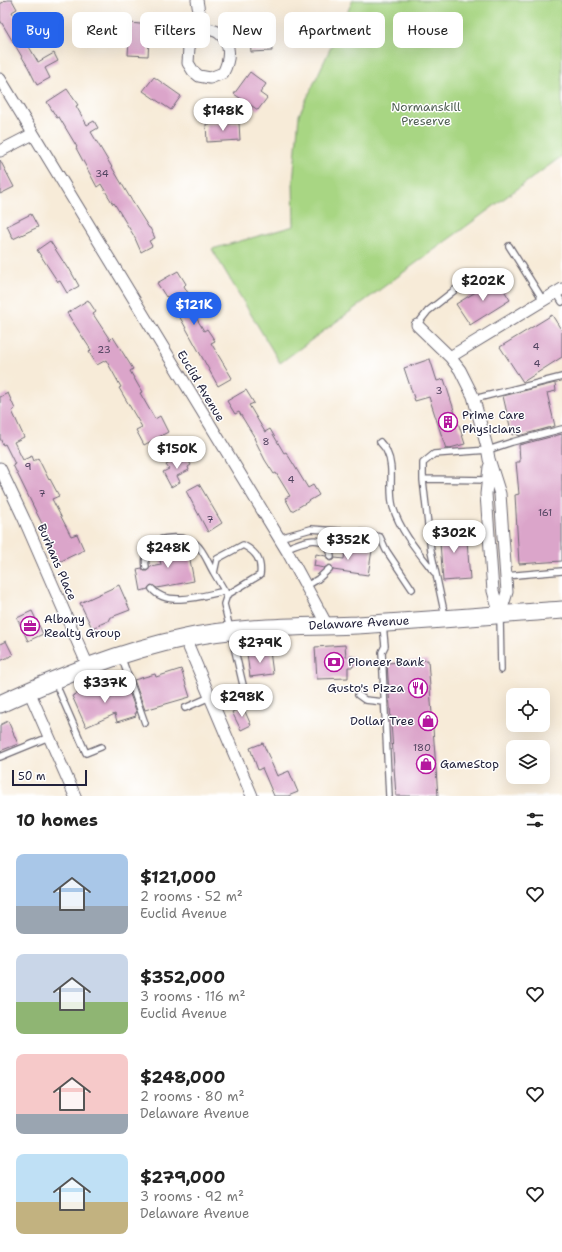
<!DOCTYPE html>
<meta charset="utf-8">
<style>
body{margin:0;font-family:"Shantell Sans",sans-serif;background:#f6f6f6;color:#222;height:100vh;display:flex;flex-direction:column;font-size:15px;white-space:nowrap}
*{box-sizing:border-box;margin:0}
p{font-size:13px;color:#767676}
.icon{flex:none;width:22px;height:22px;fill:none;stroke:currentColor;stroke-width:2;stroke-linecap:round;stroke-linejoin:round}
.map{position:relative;height:796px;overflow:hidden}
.side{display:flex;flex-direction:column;background:#fff;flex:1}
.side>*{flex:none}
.top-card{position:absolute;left:12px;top:12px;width:538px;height:36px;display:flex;gap:8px}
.fabs{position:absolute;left:506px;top:688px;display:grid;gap:8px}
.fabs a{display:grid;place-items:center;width:44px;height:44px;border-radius:8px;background:#fff;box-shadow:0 4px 16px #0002;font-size:20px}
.scale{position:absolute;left:12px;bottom:10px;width:75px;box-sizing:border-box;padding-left:4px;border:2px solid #22223b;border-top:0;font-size:11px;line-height:14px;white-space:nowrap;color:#22223b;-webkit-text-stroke:3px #fff;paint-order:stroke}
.price{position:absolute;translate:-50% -34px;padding:0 9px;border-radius:14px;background:#fff;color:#222;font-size:13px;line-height:26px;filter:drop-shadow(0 1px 2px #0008)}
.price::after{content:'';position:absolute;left:50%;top:24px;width:12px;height:9px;margin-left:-6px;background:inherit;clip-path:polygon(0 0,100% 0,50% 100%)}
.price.current{background:#2563eb;color:#fff}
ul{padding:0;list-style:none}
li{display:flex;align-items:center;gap:12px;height:100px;padding:0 16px}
li span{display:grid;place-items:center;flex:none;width:112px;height:80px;border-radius:8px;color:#555}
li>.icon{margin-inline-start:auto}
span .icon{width:48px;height:48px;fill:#fffc;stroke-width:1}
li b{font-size:17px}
h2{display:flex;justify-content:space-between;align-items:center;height:48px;padding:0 16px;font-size:17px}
.pill{padding:0 14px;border-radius:8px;background:#fff;box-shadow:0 4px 16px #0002;font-size:14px;line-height:36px}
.pill.current{background:#2563eb;color:#fff}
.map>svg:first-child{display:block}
.green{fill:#a8d683;stroke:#657c5f}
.building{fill:#dba5ca}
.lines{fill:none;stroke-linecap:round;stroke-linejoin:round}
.service-casing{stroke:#6d6872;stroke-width:8}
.minor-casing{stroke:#6d6872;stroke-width:13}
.primary-casing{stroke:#6d6872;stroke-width:19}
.service{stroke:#fff;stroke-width:5.5}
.minor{stroke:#fff;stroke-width:11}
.primary{stroke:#fff;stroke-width:17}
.labels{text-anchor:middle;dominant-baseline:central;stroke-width:3;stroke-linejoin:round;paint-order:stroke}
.number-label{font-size:10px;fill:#50435f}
.park-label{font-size:12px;fill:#516154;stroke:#fff}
.street-label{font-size:12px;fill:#22223b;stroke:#fff}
.poi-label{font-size:12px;fill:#22223b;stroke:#fff;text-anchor:start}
</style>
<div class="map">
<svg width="562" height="796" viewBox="0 0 562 796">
<rect width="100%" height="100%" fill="#fff"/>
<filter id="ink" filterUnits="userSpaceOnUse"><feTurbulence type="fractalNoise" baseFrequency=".025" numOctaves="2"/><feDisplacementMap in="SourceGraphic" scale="8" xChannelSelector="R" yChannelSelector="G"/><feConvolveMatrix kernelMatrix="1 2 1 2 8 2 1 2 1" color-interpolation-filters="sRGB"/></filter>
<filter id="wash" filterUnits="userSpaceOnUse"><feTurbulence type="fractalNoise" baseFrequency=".012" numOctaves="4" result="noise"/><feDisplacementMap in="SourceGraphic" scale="16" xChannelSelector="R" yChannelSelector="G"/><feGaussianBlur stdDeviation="0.9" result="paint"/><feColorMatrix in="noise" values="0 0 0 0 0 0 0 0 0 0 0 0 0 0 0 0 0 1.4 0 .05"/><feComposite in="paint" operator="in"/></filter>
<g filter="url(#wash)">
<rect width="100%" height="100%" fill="#f7ebd8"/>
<path class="green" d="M353,0H562V156L280,363L212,249L294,226L293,182L299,115Z"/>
<g id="blocks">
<path class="building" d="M7,0H12L17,9L12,12L17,21L15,23L38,62L54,53L58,61L45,68L50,78L37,85L28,67L0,20V4Z
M270,22L272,51L251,52L249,24Z
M130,23L150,25L148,56L128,55Z
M250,72L266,84L260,93L267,98L258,110L234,94Z
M154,77L181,96L171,110L143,91Z
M67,89L78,105L76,106L87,125L94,121L98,128L91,132L135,206L149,228H150L155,238L149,241L152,246L141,252L134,236L114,203L113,204L101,184L97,187L76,148L77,147L59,117L57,118L47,102Z
M239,123L240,140L207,142L206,124Z
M0,160L14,187L0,194Z
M31,214L38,227L13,239L7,226Z
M50,241L68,269L69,268L79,286L67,293L60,281L58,282L37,250Z
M178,271L186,284L184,286L195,305L190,307L204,331L207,329L215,341L211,343L232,378L218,386L182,321L167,296L166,297L157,283Z
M497,279L510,300L470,325L456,304Z
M88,300L96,312L93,314L110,340L113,337L133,369L130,371L142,392L140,393L155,419L160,416L168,432L144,445L136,430L142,427L119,388L121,387L106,360L97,365L89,352L91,350L67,313Z
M552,315L562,331V357L523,382L500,347Z
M430,359L437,381L444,379L465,444L446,449L429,397L415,401L404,368Z
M555,383L556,391L547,393L555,426L518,436V433L512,435L503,396Z
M246,390L254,403L249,405L265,432L270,429L284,453L286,452L308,488L313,485L319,495L292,511L285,498L290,496L276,473L274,474L265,460L254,438H255L239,412L235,414L227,401Z
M8,393L15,409L12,411L24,437L14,442L23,460L32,456L34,461L38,458L49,480L50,479L59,496L52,499L71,536L77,534L84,550L57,563L49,546L52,544L13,465L15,464L5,444L3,445L0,438V397Z
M562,434V561L519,564L515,495L519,494L516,462H520L519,445Z
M185,454L191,465L188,467L189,470L177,476L180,482L171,487L163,472L169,469L166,465Z
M199,484L222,523L208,532L186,491Z
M466,528L470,579L443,581L439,530Z
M187,544L194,581L157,588L151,585L149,587L148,589L141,591L137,569L142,568L144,571H147L150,567L161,565L158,549Z
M346,546L372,550L368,575L333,570L332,566L330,565L324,568L314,566L316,554L326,556L328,560L330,561L334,560L335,558L344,559Z
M119,585L130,610L109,618L110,620L92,628L80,603Z
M32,611L43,634L28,641L17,618Z
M6,641L13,655L0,661V644Z
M345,645L346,657L353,656V667H348V678L317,679L315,647Z
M270,651L273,674L250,677L247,654Z
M428,660L438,796H396L387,663Z
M181,669L190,697L145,710L134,680L155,674L156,677Z
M125,681L137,713H135L136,716L117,722L115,714L86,727L72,696L95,686L96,690Z
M243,707L251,725L241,730L232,712Z
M8,721L18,744L0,751V725Z
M263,743L277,776L289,771L298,792L288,796H274L262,768L258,770L250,748Z"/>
</g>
</g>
<g filter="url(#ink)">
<use href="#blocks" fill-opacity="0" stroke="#6d6872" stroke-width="1"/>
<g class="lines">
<defs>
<path id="service" d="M509,246L543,300
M556,292L562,302
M417,325L428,311L470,278
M474,399L562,377
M380,442C382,445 386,448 387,452C395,468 388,489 393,507C400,531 419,553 434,572
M423,479L488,480
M279,538L311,529L366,533L380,537L386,550L412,589
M285,549C300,542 329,530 331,557
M146,567C145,561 145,556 148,549C155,535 185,535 196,544C203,549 209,565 214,573
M505,576L562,571
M305,587L318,579L329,569
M152,589C167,608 205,595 225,591
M227,595L260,575C262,560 256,552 243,545L217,559L214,573L227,595L224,604L243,685
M445,616L431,551L423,480V463L434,454L488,450L512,442L562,429
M500,617L501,670
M383,625L385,646L382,652L389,796
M121,656L145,723
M55,682L86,753L101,747
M358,695L365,700L384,702
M185,708L210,697
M0,757L49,737"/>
<path id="minor" d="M197,0L200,18L204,28
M204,28C208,29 215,30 219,33C232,43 230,60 223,73L210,78L199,76L193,71L188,63L189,47L194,38Z
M0,79L287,551L327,625
M0,151L33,134
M417,325L450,357L460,370L473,396L487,447L489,459L500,494L507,592L500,615
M450,357L562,289
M489,467L486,494L493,591L500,615
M0,468L24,519L88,666
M185,638L252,796
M29,691L75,796"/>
<path id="primary" d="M0,704C59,677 121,651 185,638C241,626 300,627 357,625C425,621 494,615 562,610"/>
</defs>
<use href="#service" class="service-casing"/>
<use href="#minor" class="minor-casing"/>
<use href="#primary" class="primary-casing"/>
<use href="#service" class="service"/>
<use href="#minor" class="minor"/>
<use href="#primary" class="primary"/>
</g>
</g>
<defs>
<symbol id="building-ring" viewBox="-11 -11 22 22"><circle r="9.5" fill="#fff" stroke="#b5179e" stroke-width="1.5"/><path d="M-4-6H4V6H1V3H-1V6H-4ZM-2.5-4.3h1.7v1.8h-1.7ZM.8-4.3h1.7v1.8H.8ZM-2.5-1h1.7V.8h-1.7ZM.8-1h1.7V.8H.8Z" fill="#b5179e"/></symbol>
<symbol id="office-ring" viewBox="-11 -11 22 22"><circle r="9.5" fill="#fff" stroke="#b5179e" stroke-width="1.5"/><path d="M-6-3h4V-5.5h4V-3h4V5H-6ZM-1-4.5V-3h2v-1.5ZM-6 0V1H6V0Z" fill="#b5179e"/></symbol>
<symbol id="bank-ring" viewBox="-11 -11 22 22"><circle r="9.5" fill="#fff" stroke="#b5179e" stroke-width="1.5"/><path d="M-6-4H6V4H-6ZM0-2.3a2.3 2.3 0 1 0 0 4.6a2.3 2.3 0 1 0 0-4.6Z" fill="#b5179e"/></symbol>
<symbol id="restaurant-ring" viewBox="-11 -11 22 22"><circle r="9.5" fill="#fff" stroke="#b5179e" stroke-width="1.5"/><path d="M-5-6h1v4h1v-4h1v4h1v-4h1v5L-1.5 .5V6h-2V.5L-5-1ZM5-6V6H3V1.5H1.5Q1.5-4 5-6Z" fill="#b5179e"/></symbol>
<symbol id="shop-ring" viewBox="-11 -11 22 22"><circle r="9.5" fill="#fff" stroke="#b5179e" stroke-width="1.5"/><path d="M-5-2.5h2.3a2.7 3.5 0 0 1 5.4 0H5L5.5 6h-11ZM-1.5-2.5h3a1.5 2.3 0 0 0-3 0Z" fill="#b5179e"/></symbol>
</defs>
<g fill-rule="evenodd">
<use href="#building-ring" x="437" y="411" width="22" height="22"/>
<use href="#office-ring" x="19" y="615" width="22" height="22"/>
<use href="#bank-ring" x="323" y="651" width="22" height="22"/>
<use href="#restaurant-ring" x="407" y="677" width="22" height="22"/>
<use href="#shop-ring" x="417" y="710" width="22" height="22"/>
<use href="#shop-ring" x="415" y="753" width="22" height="22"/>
</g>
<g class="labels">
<g class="number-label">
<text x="102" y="173">34</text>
<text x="536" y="346">4</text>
<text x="104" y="349">23</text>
<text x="537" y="363">4</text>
<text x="439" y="390">3</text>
<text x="266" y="441">8</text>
<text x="28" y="466">9</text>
<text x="291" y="479">4</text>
<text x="42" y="493">7</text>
<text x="545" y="512">161</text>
<text x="210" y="519">7</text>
<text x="422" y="747">180</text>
</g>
<g class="park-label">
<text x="426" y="107">Normanskill<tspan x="426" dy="14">Preserve</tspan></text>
</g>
<g class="street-label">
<text transform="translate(201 386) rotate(59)">Euclid Avenue</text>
<text transform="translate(57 562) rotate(67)">Burhans Place</text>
<text transform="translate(359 623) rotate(-3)">Delaware Avenue</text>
</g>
<g class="poi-label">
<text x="462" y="415">Prime Care<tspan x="462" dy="14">Physicians</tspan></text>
<text x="44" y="619">Albany<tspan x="44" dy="14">Realty Group</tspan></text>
<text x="348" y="662">Pioneer Bank</text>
<text x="404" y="688" text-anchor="end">Gusto's Pizza</text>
<text x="414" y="721" text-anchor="end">Dollar Tree</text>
<text x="440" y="764">GameStop</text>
</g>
</g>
</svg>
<div class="fabs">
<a><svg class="icon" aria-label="locate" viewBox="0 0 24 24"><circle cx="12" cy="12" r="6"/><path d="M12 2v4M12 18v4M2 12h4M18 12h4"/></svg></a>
<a><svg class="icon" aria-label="layers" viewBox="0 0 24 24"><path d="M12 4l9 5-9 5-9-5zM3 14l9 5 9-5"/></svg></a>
</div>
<div class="scale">50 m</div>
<b class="price" style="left:223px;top:132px">$148K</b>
<b class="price" style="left:483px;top:302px">$202K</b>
<b class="price current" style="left:194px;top:326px">$121K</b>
<b class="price" style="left:177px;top:470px">$150K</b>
<b class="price" style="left:454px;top:554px">$302K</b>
<b class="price" style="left:348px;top:561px">$352K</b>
<b class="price" style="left:168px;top:569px">$248K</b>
<b class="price" style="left:260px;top:664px">$279K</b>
<b class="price" style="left:105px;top:704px">$337K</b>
<b class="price" style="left:242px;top:718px">$298K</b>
<div class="top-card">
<a class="pill current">Buy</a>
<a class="pill">Rent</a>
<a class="pill">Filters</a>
<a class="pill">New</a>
<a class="pill">Apartment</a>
<a class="pill">House</a>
</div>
</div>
<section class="side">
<h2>10 homes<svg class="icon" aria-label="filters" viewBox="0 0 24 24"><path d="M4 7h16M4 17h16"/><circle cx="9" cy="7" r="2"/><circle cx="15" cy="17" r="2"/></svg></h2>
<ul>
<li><span style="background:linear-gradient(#a9c7e8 65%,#9aa5b1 0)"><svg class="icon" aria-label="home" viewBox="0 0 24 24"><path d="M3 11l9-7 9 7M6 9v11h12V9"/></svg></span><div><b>$121,000</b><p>2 rooms · 52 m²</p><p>Euclid Avenue</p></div><svg class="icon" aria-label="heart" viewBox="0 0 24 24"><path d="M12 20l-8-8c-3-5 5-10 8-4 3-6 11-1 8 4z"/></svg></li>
<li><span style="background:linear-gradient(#c9d6e8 60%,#8fb573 0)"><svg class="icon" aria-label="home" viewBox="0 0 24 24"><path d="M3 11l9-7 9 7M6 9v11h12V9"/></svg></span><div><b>$352,000</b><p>3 rooms · 116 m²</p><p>Euclid Avenue</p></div><svg class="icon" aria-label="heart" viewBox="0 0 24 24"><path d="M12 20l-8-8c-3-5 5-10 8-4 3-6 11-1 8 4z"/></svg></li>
<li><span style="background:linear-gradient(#f6c9c9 75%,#9aa5b1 0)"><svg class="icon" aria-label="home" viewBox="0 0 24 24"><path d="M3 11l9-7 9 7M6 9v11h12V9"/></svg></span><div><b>$248,000</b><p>2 rooms · 80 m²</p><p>Delaware Avenue</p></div><svg class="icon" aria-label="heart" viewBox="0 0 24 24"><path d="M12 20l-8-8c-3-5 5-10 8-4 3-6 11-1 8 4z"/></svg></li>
<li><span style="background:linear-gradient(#bfe0f5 60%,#c2b280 0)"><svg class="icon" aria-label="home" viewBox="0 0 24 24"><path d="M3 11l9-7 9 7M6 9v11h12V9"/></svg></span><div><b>$279,000</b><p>3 rooms · 92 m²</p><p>Delaware Avenue</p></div><svg class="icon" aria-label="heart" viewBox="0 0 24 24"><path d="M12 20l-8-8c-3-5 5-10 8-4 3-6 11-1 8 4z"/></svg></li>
</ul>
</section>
